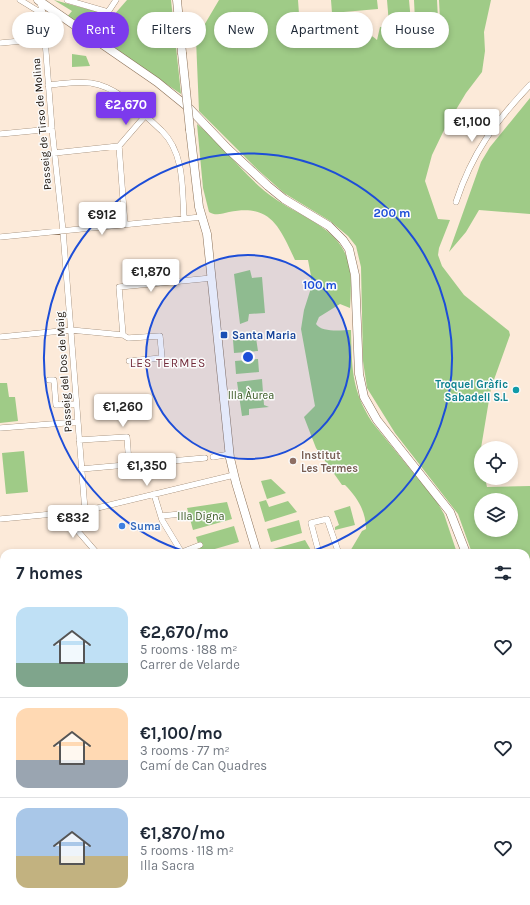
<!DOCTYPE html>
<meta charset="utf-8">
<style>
body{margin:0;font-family:Karla,sans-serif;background:#f2f2f3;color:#1f2937;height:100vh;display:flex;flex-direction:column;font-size:15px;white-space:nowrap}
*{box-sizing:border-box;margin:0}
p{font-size:13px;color:#747a83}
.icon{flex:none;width:22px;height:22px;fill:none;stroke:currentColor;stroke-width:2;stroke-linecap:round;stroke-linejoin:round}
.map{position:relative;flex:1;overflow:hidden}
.panel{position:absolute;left:0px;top:549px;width:530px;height:356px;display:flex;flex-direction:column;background:#fff;border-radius:12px 12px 0 0;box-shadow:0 2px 6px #0003}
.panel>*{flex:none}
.guide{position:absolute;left:12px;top:12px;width:506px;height:36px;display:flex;gap:8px}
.fabs{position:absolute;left:474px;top:441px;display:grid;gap:8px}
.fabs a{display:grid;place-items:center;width:44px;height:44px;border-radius:50%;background:#fff;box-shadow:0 2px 6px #0003;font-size:20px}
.price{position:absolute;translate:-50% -34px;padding:0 9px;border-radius:4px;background:#fff;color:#222;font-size:13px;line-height:26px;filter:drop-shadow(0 1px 2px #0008)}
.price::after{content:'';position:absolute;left:50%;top:24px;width:12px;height:9px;margin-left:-6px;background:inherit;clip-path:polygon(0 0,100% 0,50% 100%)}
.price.selected{background:#7c3aed;color:#fff}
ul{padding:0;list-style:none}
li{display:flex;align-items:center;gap:12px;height:100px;padding:0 16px}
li+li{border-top:1px solid #e0e1e3}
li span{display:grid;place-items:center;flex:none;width:112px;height:80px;border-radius:12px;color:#555}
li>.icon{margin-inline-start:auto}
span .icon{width:48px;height:48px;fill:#fffc;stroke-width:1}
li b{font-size:17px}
h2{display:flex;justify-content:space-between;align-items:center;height:48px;padding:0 16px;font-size:17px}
.pill{padding:0 14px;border-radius:18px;background:#fff;box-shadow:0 2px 6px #0003;font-size:14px;line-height:36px}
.pill.selected{background:#7c3aed;color:#fff}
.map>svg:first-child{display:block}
.green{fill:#9fcb87;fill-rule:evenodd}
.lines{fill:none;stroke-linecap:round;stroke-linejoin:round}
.street-casing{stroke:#8a7057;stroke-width:6}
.secondary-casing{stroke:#8a7057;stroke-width:9}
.street{stroke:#fff;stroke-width:5.5}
.secondary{stroke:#fff;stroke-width:8}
.secondary-bridge-casing{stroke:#8a7057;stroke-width:9;stroke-linecap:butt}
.secondary-bridge{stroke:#fff;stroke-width:8}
.ring{fill:none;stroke:#1d4ed8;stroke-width:2}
.transit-dot{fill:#1a4fb4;stroke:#fbfbfb;stroke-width:1.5}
.culture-dot{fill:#0f9aa8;stroke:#fbfbfb;stroke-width:1.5}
.education-dot{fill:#8d6e63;stroke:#fbfbfb;stroke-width:1.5}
.shop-dot{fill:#3f7fe0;stroke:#fbfbfb;stroke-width:1.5}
.labels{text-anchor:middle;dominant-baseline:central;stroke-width:3;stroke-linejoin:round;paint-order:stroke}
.street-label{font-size:11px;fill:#150c04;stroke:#fbfbfb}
.transit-label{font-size:11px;font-weight:bold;fill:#164399;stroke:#fbfbfb;text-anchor:start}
.culture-label{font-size:11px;font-weight:bold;fill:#0d838f;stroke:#fbfbfb;text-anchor:end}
.park-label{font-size:11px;fill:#35561e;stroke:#fbfbfb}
.education-label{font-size:11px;font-weight:bold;fill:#785e54;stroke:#fbfbfb;text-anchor:start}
.shop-label{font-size:11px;font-weight:bold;fill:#366cbe;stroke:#fbfbfb;text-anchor:start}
.neighbourhood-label{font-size:12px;letter-spacing:1px;fill:#702938;stroke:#fbfbfb}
.centre{fill:#1d4ed8;stroke:#fbfbfb;stroke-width:2}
.ring-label{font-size:12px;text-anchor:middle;font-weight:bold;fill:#1d4ed8;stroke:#fbfbfb;stroke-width:3;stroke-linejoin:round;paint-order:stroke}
</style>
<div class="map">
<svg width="530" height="905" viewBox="0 0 530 905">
<rect width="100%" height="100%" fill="#fcead9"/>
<path class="green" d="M54,0L113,16L127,0H171L181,94L67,17L72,11Z
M219,0H298L299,14C313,22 328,27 344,32C355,34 369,31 377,40L380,27L440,20L439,0H491L484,32L485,51L482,72L466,93L445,128L432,155L425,181L438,219L450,220L439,248L438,255L442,266L464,295L509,331L510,335L491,388L481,448V478H485L487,487L530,486V576L526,580V553H472L458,514L395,433L367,388L363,361L361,267L356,246L348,236L330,221L284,193L258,170L199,111L196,39ZM481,500H511V530H481Z
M331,0H377L378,9L332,13Z
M387,0H409L411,22L389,24Z
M414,0H437L438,19L415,21Z
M72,54L86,56L90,66L72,67Z
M530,98V214L479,210L466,232L449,252L481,162L490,147Z
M197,124C225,146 245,178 274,198C296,214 332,226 344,251C353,269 351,289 350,308L340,304L319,317L316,324C322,333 342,330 351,330C352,367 351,389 372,422L437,502L444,514L457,553H349L362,531L366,529C366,511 357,497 345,485H342L316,448L304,417L315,406L301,329L304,310L311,288V276L308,260H295C280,228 271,203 229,212C222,214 215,216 209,212L203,188Z
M250,270L252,278L262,277L265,313L249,314L248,321L240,324L234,274Z
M256,338L258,351L234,353L233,340Z
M258,359L259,372L236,374L235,361Z
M262,379L264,405L269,407L249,409V415L242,416L237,382Z
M0,383H7L9,397H15L18,421L0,423Z
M24,451L28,492L6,494L2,453Z
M271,479L286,493L267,499L261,481Z
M266,500L269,507L288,501L297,512L265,522L259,502Z
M227,502L232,519L193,530L187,508Z
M350,506L355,525L335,530V527L339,525L334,511Z
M299,520L302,533L271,542L267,529Z
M234,526L239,542L201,553L196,537Z
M305,540L312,552L275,553L273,549Z
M526,635L530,638V692L526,696Z
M526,784L530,786V905H510L508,901H526Z
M15,901H104L107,905H16Z"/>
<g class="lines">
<defs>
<path id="street" d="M20,0L43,14
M67,0L108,12L116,0
M40,2L43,14L52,129L63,231L85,511
M0,43L44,39
M48,85C62,84 77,81 91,83C119,87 142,113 162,131C185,154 182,189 184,219
M0,134L52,129
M119,146L125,225
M54,153L119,146L145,116
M456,202C472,153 495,122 530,85
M0,237L202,217
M123,335L119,287L212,278
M0,337L71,330L123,335L128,338L160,336L162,358L129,361
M49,380H54L56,405L76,404
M0,428L77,422
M79,440L127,437L129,464
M213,457L230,454
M81,469L205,458
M154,494L162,520L182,553
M63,514L97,553
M161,516L181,514
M0,519L85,511L234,475
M182,552L200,545
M319,553L311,523L327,519L338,551
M0,568L4,614
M526,587L530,582
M0,699H4
M0,819H4
M0,883L4,893
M7,901L9,905
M114,901L116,905
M208,901L209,905
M284,901L285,905
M138,905L147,901"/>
<path id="secondary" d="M38,0L157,82L189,108L228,149L268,186L284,199L329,226L343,240L349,249L355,275L359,374L364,397L377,420L450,512L466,553
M177,0L182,53
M190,130L199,207L207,234L230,458L236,483L257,553
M526,628L530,631
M366,901L367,905"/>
</defs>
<use href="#street" class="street-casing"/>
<use href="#secondary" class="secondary-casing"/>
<use href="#street" class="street"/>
<use href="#secondary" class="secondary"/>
<defs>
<path id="secondary-bridge" d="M182,53L190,130"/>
</defs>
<use href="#secondary-bridge" class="secondary-bridge-casing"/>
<use href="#secondary-bridge" class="secondary-bridge"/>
</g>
<circle cx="248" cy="357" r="102" fill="#1d4ed8" fill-opacity=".12"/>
<g class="ring">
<circle cx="248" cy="357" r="102"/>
<path d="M190 553A204 204 0 1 1 306 553"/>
</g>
<rect class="transit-dot" x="220" y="331" width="8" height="8" rx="2"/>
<circle class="culture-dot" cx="516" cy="390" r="4"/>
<circle class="education-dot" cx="293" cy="461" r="4"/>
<circle class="shop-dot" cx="122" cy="526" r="4"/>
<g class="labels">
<g class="street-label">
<text transform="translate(42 124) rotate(-95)">Passeig de Tirso de Molina</text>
<text transform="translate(64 372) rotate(-94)">Passeig del Dos de Maig</text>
</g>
<g class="transit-label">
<text x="232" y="335">Santa Maria</text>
</g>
<g class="culture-label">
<text x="508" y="384">Troquel Gràfic<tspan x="508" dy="13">Sabadell S.L</tspan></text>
</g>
<g class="park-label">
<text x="251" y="395">Illa Àurea</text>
<text x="201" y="516">Illa Digna</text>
</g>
<g class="education-label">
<text x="301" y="455">Institut<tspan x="301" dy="13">Les Termes</tspan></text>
</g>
<g class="shop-label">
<text x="130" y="526">Suma</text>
</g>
<g class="neighbourhood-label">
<text x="168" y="363">LES TERMES</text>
</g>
</g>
<circle cx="248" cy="357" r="6" class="centre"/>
<g class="ring-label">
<text x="392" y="217">200 m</text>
<text x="320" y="289">100 m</text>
</g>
</svg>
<div class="fabs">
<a><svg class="icon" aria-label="locate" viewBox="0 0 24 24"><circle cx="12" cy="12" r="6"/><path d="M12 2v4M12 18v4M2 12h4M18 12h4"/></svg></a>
<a><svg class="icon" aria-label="layers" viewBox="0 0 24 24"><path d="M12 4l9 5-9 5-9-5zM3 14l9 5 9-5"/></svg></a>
</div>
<b class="price selected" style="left:126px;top:126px">€2,670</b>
<b class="price" style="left:472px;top:143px">€1,100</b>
<b class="price" style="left:102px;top:236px">€912</b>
<b class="price" style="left:151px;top:293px">€1,870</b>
<b class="price" style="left:123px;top:428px">€1,260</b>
<b class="price" style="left:147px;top:487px">€1,350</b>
<b class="price" style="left:73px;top:539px">€832</b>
<div class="guide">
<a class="pill">Buy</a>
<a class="pill selected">Rent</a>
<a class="pill">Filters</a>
<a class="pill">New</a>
<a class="pill">Apartment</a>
<a class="pill">House</a>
</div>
<section class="panel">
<h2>7 homes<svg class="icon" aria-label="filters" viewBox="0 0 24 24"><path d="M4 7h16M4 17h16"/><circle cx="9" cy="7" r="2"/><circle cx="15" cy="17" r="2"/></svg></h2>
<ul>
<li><span style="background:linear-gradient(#bfe0f5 70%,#7fa58c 0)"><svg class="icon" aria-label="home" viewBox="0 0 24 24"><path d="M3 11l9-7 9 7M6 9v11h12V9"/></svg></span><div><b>€2,670/mo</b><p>5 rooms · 188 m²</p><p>Carrer de Velarde</p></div><svg class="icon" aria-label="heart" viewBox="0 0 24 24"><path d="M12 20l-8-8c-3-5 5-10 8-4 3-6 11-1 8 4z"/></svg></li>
<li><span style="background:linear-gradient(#ffd9b3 65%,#9aa5b1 0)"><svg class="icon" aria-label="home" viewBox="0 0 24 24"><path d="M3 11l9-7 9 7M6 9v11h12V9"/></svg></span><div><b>€1,100/mo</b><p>3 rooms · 77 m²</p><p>Camí de Can Quadres</p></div><svg class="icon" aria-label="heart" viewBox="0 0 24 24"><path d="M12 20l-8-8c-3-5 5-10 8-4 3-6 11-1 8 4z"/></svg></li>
<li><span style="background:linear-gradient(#a9c7e8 60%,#c2b280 0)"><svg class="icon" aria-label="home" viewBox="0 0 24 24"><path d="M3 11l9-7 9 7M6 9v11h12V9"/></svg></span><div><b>€1,870/mo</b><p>5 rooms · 118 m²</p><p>Illa Sacra</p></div><svg class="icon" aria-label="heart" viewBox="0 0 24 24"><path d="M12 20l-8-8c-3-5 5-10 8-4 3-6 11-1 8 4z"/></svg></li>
</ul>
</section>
</div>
